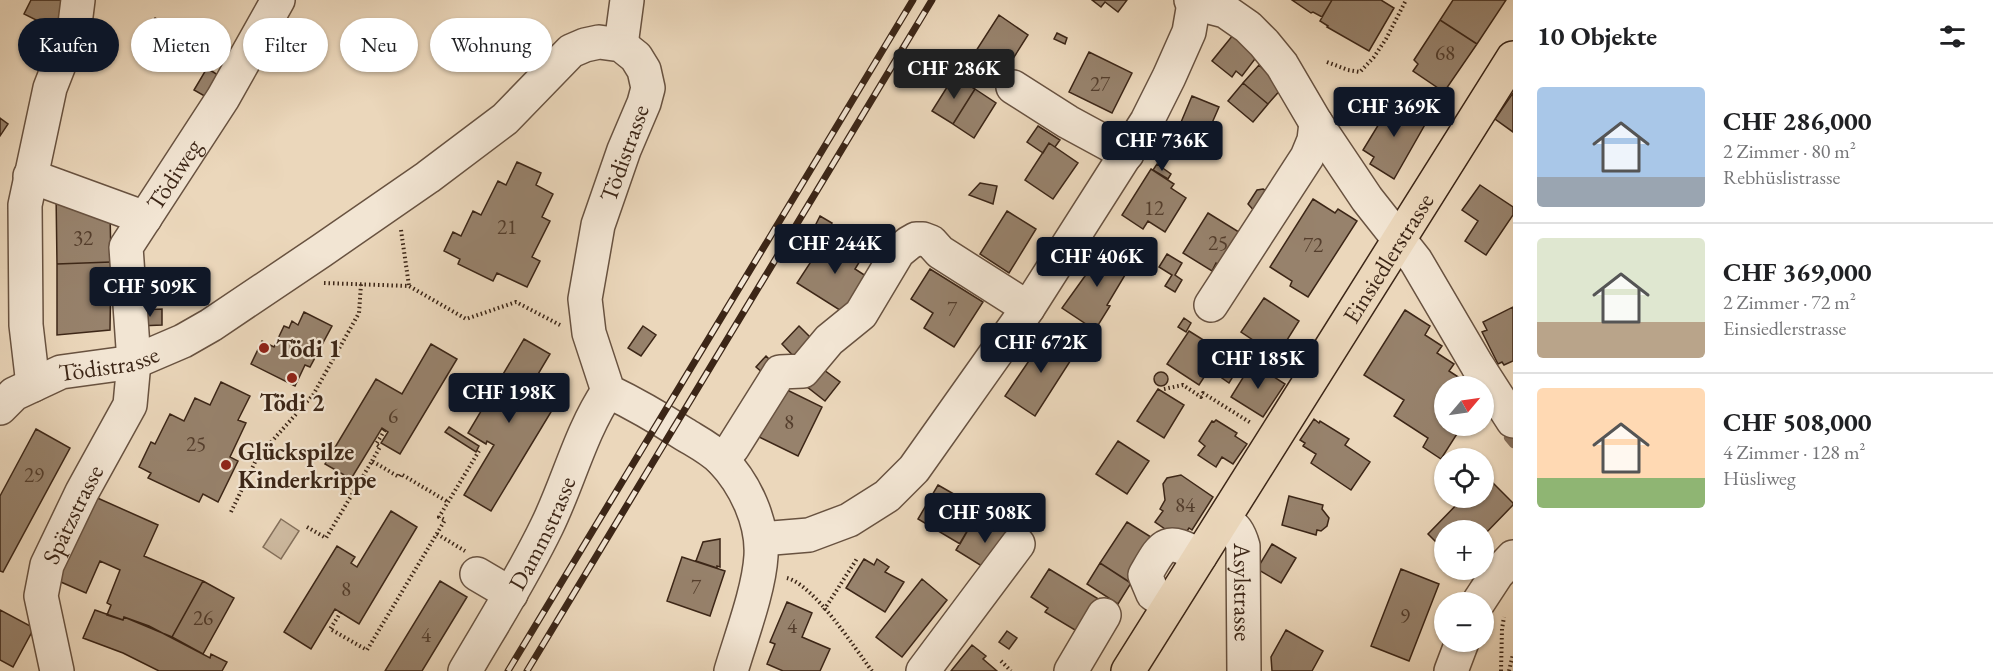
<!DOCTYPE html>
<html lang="de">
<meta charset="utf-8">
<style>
body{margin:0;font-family:"EB Garamond",serif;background:#f6f6f6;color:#202124;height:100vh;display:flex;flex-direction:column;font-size:22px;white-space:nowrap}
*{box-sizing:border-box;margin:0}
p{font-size:20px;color:#757577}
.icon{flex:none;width:33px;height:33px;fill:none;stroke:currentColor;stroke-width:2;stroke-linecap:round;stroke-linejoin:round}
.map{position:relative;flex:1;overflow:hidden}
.side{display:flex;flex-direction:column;background:#fff;width:480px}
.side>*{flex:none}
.top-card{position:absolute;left:18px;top:18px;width:570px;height:54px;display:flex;gap:12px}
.needle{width:39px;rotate:61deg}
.tools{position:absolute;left:1434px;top:376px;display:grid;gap:12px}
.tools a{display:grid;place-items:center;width:60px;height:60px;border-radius:50%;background:#fff;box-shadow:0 2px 4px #0004;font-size:30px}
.price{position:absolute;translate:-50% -51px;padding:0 14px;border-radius:6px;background:#111827;color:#fff;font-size:20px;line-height:39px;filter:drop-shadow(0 2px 3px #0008)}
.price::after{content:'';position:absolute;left:50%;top:36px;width:18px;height:14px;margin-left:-9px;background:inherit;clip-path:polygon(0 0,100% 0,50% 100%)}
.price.selected{background:#222;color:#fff}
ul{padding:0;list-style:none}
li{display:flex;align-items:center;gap:18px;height:150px;padding:0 24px}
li+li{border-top:2px solid #e0e0e0}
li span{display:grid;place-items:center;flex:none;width:168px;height:120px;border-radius:6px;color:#555}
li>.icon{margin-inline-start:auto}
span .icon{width:72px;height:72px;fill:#fffc;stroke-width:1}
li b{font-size:26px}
h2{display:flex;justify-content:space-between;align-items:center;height:72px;padding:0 24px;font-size:26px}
.pill{padding:0 21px;border-radius:27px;background:#fff;box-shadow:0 2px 4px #0004;font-size:21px;line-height:54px}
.pill.selected{background:#111827;color:#fff}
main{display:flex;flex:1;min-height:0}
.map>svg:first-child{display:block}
.green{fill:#cdb99f;stroke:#84705b;stroke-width:1.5}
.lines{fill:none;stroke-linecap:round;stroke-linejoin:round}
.stream{stroke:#826c58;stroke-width:8}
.building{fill:#97826c;stroke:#3c2617;stroke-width:1.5}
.minor-casing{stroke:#685240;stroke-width:36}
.major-casing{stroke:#3c2617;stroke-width:36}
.path{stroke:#3c2617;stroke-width:4;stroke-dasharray:1.5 3;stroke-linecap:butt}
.minor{stroke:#f2e5d3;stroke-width:33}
.major{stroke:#ebd7bb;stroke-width:33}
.rail-casing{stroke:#3c2617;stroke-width:7}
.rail{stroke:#f2e5d3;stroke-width:4.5;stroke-dasharray:14;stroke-linecap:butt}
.poi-dot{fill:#8f2418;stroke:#f2e5d3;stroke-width:2}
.labels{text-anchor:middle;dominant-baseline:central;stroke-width:4.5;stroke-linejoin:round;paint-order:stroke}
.number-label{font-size:21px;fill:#533d2c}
.street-label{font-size:24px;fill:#3c2617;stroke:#f2e5d3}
.poi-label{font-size:24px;font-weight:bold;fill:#3c2617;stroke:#f2e5d3;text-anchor:start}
</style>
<main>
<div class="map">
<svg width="1513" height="671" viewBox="0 0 1513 671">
<rect width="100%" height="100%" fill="#ebd7bb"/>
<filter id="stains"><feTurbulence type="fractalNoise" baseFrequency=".00333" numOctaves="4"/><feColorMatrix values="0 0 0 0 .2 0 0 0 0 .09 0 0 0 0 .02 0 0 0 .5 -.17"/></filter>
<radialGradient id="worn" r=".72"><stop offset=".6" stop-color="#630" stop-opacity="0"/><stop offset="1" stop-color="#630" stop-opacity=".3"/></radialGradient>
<path class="green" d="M281,519L299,531L281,559L263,547Z"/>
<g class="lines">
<path class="stream" d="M1508,438L1513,444"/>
</g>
<path class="building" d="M31,0H69L54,29L24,14Z
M1092,0H1127L1118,12L1105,2L1101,7Z
M1292,0H1332L1322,17L1313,12L1311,13Z
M1332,0H1381L1394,8L1369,51L1327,27L1328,26L1320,21Z
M1453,0H1506L1477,44L1440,20Z
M999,15L1028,35L1009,65L1005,62L1000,71L974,54Z
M155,18L162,22L158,30L151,25Z
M1440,20L1477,44L1444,92L1413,71L1418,64L1414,60Z
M1057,33L1067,38L1065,44L1054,39Z
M1233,35L1258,55L1242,76L1236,71L1232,77L1212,61Z
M1089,52L1132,73L1112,113L1069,92Z
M1259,65L1283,87L1268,104L1243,83Z
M207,68L221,77L208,98L194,90Z
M954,76L975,89L953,124L932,111Z
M1243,83L1268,104L1253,122L1228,101Z
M975,89L996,103L974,138L953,124Z
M1513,93V132L1495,119Z
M1192,96L1219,107L1205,139L1179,127Z
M1389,97L1427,121L1394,179L1370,164L1374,157L1363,150L1385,114L1380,111Z
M0,118L8,124L0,136Z
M1038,126L1060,140L1055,147L1049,143L1043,153L1027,142Z
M1049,143L1078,163L1053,199L1025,180Z
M517,162L541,173L536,185L553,194L542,217L550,221L532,257L540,261L527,287L497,273L493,281L458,264L460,259L444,251L453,232L461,236L473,211L481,215L498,181L506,185Z
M1157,164L1171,174L1168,179L1153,170Z
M1151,169L1174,184L1171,188L1186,198L1165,232L1148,221L1143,229L1122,215Z
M980,183L997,186L993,204L969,195Z
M1480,185L1513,207V215L1486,255L1465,241L1478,221L1462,210Z
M1263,189L1270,193L1257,214L1248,204L1257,190Z
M56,193L110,211L111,262L57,264Z
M1313,199L1335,213L1338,209L1357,221L1308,297L1290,286L1292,281L1270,267Z
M1007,211L1036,229L1009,273L980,254Z
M1208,213L1247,237L1228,270L1216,263L1212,271L1183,253Z
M820,216L832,223L819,246L808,240Z
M829,234L863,256L855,269L869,278L846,314L797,283Z
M1101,246L1131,265L1107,305L1110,306L1095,330L1062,308L1085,276L1083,274Z
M1167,254L1182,263L1175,275L1182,280L1175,292L1165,286L1172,275L1159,267Z
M111,262L110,330L57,335V264Z
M930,269L983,302L954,347L924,328L933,313L911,299Z
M1264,298L1299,321L1277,356L1241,332Z
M1513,307V361L1504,365L1502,362L1498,364L1482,332L1487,330L1483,322Z
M162,309V325L139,326V310Z
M1405,310L1430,326L1425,335L1442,346L1437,353L1454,364L1449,371L1466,382L1463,387H1444V426H1462L1441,459L1423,447L1428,438L1394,416L1404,400L1364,375Z
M304,312L332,326L310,367L305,365L295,386L251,364L262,341L274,347L284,326L289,328L292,321L298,325Z
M1184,318L1191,323L1186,332L1178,327Z
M643,326L656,335L641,356L628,348Z
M799,326L817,344L799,362L782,344Z
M1189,331L1221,351L1199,385L1167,364Z
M1045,333L1076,352L1035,416L1005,396L1035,352L1033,351Z
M524,339L550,354L528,391L554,407L491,511L464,495L494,445L487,441L486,444L468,433Z
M431,344L457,359L400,454L381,443L388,432L382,428L351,479L325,464L376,379L402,394Z
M1261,346L1277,356L1273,362L1257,352Z
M766,356L774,364L764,374L756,367Z
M1252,363L1285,384L1263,417L1231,397Z
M1230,366L1237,370L1229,383L1222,378Z
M820,367L840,382L825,401L806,386Z
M1154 379a7 7 0 1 1 14 0a7 7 0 1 1-14 0Z
M221,382L250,396L238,420L246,423L230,457L238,461L218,502L203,494L199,502L148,478L151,473L139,467L151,442L155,444L170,414L184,421L195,398L210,405Z
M779,386L822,407L798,456L755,435Z
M1158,389L1184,405L1164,438L1137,421Z
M1314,419L1319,423L1320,421L1349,439L1345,445L1370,462L1351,490L1311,463L1316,454L1303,446L1305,443L1300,440Z
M1216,420L1237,433L1235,436L1247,444L1233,464L1222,457L1216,467L1198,455L1205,446L1199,441L1212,421L1214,422Z
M449,427L479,446L476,452L445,432Z
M36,429L70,448L3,572L0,571V496Z
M1118,441L1149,461L1127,494L1096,474Z
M1181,475L1213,497L1192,530L1189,528L1181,540L1155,522L1163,511L1160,509L1165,500L1163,484L1167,478Z
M1485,475L1513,503V505L1484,535V531H1444V550L1428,534L1463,498H1484Z
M938,485L980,509L960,544L918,519Z
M93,496L158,525L144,556L203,581L172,637L124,617L123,620L107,615L111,605L107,603L120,570L100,561L86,593L54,579Z
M1289,496L1323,505L1322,509L1329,518L1327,526L1321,531L1317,530L1316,535L1282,525Z
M391,511L417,527L359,624L335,609L311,649L284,632L337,546L355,557L351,563L357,567Z
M977,514L1014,537L993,573L956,550Z
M1127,522L1162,544L1135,586L1100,563Z
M720,539V567L717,566V568L696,561L703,542Z
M1272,544L1296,558L1281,583L1257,569Z
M682,557L725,571L710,616L667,601Z
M864,559L874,565L877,559L889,567L885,572L904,582L885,612L846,588Z
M1100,563L1131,583L1118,604L1087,584Z
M1049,569L1105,603L1085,636L1045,612L1048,608L1031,597Z
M1401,569L1439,584L1409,661L1371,646Z
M922,579L947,600L902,657L876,637Z
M203,581L234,598L203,654L172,637Z
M440,581L467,597L422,671H385Z
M787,602L812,613L802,637L830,649L820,671H783L767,664L775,644L770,642Z
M0,610L34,628L13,667L0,660Z
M95,610L123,620L124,617L149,626L210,658L211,654L227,662L222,671H159L123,653L83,638Z
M1286,630L1323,651L1312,671H1272L1271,657Z
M1007,631L1017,638L1009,649L999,642Z
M972,645L986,656L983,659L997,671H951Z"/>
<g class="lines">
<defs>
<g id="minor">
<path d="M1191,0L1194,3L1225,11L1248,27L1264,43L1282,65L1316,123L1367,199L1416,261L1477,365L1513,421"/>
<path d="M621,45L627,0"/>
<path d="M1013,87L1068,122L1127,154"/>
<path d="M30,176L145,218"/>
<path d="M1211,305L1307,157L1314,140L1316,123"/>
<path d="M33,385L26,325L25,205L50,88L75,24L78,0"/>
<path id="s1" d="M0,408L14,394L61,372L134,362L183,341L211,325L321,251L428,177L505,119L571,51L585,45L599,42L621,45L636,57L644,70L648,88L644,103L624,150L598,225L585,299L589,333L608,391C635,404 659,418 684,434C697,442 711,449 722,460C745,484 763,522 761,556C759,590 741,637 731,671"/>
<path d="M722,460L733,447L780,372L803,371L829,340L861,314L898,252L909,243L916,239H923L931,242L940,252L1028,308"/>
<path id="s2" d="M1224,519C1235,527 1239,532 1243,546L1244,671"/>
<path d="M761,539L809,535L849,520L887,496L914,469L1028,308L1147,121L1169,77L1189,32L1194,3"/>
<path d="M477,574L511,594"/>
<path d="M1478,603L1497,574L1513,557"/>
<path d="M1169,605L1153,594L1145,575C1163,544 1165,536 1200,556"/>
<path id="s3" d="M57,671L41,596L47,565L82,492L130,405L134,362L126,247L223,98L278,0"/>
<path id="s4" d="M465,671C493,623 523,576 547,526C569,481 580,433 608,391"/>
<path d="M923,671L1018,544"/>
<path d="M1071,671L1104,615"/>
<path d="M1451,671L1462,642"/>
</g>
<g id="major">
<path id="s5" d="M1128,671L1513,58"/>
</g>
</defs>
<use href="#minor" class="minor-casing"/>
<use href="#major" class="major-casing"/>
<path class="path" d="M1327,62L1348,70L1360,72L1374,57L1386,39L1406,0
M401,230L409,286
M324,283L409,286L466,319L516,302L560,325
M1164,389L1183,385L1201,397L1203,393L1251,423
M372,461L380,447L376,444L385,430
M231,512L257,458L313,395L359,313L361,284
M307,527L326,538L372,461L399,477L401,474L448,502
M437,534L465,551
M787,578C814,585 854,647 872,671
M824,610L858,557
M341,612L330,629L367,650L445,520L439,517L479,451
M1001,661L1011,671
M1501,671L1502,629L1504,617
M1509,671L1513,654"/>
<use href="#minor" class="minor"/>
<use href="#major" class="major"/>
<defs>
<path id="rail" d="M508,671L913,0
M527,671L932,0"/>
</defs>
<use href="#rail" class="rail-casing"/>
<use href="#rail" class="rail"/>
</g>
<g class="poi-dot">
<circle cx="264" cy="348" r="6"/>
<circle cx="292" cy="378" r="6"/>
<circle cx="226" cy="465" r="6"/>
</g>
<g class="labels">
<g class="number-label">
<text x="1445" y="52">68</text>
<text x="1100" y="83">27</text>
<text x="1154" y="207">12</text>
<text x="507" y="226">21</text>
<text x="83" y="237">32</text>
<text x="1218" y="242">25</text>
<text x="1313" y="244">72</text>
<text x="952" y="308">7</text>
<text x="393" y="415">6</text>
<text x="789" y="421">8</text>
<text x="196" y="443">25</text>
<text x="34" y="474">29</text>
<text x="1185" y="504">84</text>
<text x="696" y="586">7</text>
<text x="346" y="588">8</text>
<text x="1405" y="615">9</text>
<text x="203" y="617">26</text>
<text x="792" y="625">4</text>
<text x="426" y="634">4</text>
</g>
<g class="street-label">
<text transform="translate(624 153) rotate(-70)">Tödistrasse</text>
<text stroke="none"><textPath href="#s3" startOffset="534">Tödiweg</textPath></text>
<text stroke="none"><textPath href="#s5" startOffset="488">Einsiedlerstrasse</textPath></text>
<text stroke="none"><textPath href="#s1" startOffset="120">Tödistrasse</textPath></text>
<text stroke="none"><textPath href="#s3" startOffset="165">Spätzstrasse</textPath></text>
<text stroke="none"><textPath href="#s4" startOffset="158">Dammstrasse</textPath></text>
<text stroke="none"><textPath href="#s2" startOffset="80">Asylstrasse</textPath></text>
</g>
<g class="poi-label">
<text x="276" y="348">Tödi 1</text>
<text x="292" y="402" text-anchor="middle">Tödi 2</text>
<text x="238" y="451">Glückspilze<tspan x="238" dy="28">Kinderkrippe</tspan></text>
</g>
</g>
<rect width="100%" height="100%" filter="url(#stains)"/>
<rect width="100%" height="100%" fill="url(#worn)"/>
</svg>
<div class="tools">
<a><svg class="needle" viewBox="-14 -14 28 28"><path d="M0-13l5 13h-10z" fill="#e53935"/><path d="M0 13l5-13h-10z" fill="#757577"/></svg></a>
<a><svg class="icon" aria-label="locate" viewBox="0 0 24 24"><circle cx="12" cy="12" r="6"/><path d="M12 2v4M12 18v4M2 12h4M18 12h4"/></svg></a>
<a>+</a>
<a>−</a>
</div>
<b class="price selected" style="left:954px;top:100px">CHF 286K</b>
<b class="price" style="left:1394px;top:138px">CHF 369K</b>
<b class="price" style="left:1162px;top:172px">CHF 736K</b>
<b class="price" style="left:835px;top:275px">CHF 244K</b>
<b class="price" style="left:1097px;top:288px">CHF 406K</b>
<b class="price" style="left:150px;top:318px">CHF 509K</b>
<b class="price" style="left:1041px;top:374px">CHF 672K</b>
<b class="price" style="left:1258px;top:390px">CHF 185K</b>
<b class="price" style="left:509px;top:424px">CHF 198K</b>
<b class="price" style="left:985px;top:544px">CHF 508K</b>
<div class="top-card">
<a class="pill selected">Kaufen</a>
<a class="pill">Mieten</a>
<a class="pill">Filter</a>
<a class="pill">Neu</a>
<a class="pill">Wohnung</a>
</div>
</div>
<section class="side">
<h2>10 Objekte<svg class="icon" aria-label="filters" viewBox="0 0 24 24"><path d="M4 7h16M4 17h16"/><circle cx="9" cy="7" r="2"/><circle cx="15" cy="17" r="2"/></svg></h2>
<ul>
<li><span style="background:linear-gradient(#a9c7e8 75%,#9aa5b1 0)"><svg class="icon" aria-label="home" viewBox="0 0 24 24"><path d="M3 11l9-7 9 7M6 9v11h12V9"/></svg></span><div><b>CHF 286,000</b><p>2 Zimmer · 80 m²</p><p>Rebhüslistrasse</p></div></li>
<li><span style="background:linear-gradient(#dfe7d0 70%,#b9a48a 0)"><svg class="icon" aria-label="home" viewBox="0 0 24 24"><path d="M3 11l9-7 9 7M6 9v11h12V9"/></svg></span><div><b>CHF 369,000</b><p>2 Zimmer · 72 m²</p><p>Einsiedlerstrasse</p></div></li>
<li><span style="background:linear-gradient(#ffd9b3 75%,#8fb573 0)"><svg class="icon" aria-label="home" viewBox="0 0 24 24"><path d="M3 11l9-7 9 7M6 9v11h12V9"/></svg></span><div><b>CHF 508,000</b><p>4 Zimmer · 128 m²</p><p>Hüsliweg</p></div></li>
</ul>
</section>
</main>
